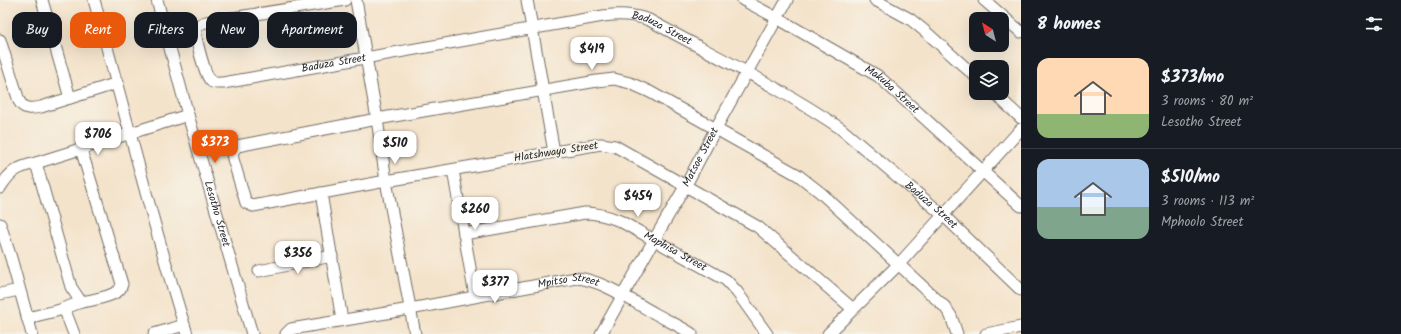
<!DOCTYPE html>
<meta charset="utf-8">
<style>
body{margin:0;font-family:Kalam,sans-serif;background:#20242c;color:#f1f3f6;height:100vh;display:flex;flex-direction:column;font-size:15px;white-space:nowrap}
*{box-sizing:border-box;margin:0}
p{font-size:13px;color:#9ea1a6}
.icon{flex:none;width:22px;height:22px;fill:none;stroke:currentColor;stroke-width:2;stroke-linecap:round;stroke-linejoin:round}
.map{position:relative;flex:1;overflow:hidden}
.panel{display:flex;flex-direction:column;background:#171b24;width:380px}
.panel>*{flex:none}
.guide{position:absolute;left:12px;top:12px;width:380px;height:36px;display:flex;gap:8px}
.needle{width:26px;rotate:324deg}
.fabs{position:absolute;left:969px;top:12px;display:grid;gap:8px}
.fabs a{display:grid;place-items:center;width:40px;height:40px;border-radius:8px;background:#171b24;box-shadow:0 4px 16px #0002;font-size:20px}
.price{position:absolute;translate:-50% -34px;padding:0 9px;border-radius:8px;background:#fff;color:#222;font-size:13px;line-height:26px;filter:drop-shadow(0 1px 2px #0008)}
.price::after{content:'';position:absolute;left:50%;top:24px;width:12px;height:9px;margin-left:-6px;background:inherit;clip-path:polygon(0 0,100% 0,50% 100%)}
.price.current{background:#ea580c;color:#fff}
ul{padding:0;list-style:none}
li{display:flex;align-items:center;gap:12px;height:100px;padding:0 16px}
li+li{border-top:1px solid #363941}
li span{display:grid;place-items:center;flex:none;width:112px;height:80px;border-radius:12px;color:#555}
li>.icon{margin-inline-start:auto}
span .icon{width:48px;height:48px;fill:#fffc;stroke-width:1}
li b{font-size:17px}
h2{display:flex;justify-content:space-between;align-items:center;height:48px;padding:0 16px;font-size:17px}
.chip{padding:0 14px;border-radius:12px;background:#171b24;box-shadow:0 4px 16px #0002;font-size:14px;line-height:36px}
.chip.current{background:#ea580c;color:#fff}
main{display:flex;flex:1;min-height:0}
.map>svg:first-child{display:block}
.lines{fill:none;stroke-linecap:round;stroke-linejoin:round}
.minor-casing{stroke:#716b63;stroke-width:13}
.minor{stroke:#fff;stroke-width:11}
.labels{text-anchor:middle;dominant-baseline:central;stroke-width:4;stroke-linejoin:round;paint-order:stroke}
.street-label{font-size:11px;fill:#2b2b2b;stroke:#f7f3e8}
</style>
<main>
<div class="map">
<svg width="1021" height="334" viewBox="0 0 1021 334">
<rect width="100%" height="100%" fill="#f7f3e8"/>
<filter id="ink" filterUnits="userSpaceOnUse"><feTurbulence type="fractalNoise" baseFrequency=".025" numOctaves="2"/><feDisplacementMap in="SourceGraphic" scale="8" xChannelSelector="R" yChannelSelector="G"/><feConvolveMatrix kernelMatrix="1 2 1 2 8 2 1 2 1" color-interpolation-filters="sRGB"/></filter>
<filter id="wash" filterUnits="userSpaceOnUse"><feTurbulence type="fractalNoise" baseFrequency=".012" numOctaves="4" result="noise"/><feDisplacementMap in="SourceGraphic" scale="16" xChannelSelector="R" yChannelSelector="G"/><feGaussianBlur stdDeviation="0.9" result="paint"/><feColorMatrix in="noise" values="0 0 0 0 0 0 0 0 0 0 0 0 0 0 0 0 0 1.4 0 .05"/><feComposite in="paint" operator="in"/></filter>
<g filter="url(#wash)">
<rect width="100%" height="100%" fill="#f4e3cb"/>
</g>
<g filter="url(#ink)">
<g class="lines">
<defs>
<g id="minor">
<path d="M42,0L70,98"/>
<path d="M94,0C125,111 152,224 187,334"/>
<path id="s1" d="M157,0L188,115L252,334"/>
<path id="s2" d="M345,0L206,22C201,23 198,25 196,29C194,35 205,76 211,81C214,84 219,83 223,83L603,16C620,14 632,14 649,20C713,55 780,87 840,128L943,215L1021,290"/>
<path d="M356,0L377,119L386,181L415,334"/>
<path d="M527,0L554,152"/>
<path id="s3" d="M743,0L777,18L878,76L1021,206"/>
<path d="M875,0L910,19L926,32L976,77"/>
<path d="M984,0L1021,32"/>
<path d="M0,40L19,101C24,110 31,109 41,107L118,83"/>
<path d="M994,93L1021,118"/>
<path d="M36,163L71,287L81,302C89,301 114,296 119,290C121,288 121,287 122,284L81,149"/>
<path d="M453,170L475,296"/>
<path d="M0,188C10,171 18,167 36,163L188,115"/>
<path d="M321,193L342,320"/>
<path d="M0,224L11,258L32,334"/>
<path id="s4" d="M464,234L585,213C598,213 608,216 620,221L726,280L737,292L767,334"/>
<path d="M259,271L332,256"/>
<path d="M0,294L19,290"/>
<path d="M64,308L74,334"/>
<path d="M853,309L758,227L615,146L601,144L386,181L253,206L246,203L233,159L232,153L237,146L377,119L597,81L614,79L630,83L650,92L798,175L821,193L945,307L951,316L957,334"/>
<path d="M27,318L60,310L81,302"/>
<path d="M154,334L184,325"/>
<path id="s5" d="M286,334L291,329L410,309L576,278C600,279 632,301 654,313C666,320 680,326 692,334"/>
<path id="s6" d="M601,334L654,240L686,185L716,128L787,0"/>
<path d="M828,334L899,264L1021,129"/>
<path d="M986,334L1021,327"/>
</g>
</defs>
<use href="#minor" class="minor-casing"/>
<use href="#minor" class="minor"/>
</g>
</g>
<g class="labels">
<g class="street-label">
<text stroke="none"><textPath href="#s2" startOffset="668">Baduza Street</textPath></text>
<text stroke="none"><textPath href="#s2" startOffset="333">Baduza Street</textPath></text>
<text stroke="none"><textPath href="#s3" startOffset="174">Makuba Street</textPath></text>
<text transform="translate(556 152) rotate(-9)">Hlatshwayo Street</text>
<text stroke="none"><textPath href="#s6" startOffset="203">Matsoe Street</textPath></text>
<text stroke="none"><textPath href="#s2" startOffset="992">Baduza Street</textPath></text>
<text stroke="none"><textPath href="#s1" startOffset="222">Lesotho Street</textPath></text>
<text stroke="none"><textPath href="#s4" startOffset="222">Maphisa Street</textPath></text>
<text stroke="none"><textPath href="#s5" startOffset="289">Mpitso Street</textPath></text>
</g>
</g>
</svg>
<div class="fabs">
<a><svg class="needle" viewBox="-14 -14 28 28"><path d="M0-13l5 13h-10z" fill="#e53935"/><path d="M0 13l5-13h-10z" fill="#9ea1a6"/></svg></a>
<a><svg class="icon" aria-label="layers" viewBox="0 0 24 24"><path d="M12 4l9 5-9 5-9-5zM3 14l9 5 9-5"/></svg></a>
</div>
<b class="price" style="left:592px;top:71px">$419</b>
<b class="price" style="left:98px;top:156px">$706</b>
<b class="price current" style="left:215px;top:164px">$373</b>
<b class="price" style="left:395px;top:165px">$510</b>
<b class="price" style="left:638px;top:218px">$454</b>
<b class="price" style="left:475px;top:231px">$260</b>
<b class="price" style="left:298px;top:275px">$356</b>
<b class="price" style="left:495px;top:304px">$377</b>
<div class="guide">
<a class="chip">Buy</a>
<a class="chip current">Rent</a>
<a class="chip">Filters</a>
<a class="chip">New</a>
<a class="chip">Apartment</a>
</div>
</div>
<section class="panel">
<h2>8 homes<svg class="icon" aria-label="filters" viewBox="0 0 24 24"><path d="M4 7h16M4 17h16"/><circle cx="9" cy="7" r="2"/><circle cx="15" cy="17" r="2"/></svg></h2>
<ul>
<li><span style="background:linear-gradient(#ffd9b3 70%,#8fb573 0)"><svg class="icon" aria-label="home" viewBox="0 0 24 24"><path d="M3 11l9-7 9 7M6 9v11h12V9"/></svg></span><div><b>$373/mo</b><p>3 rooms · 80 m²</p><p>Lesotho Street</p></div></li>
<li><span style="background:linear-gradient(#a9c7e8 60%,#7fa58c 0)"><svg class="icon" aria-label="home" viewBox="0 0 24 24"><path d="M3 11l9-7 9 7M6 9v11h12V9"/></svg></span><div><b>$510/mo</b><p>3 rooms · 113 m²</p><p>Mphoolo Street</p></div></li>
</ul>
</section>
</main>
